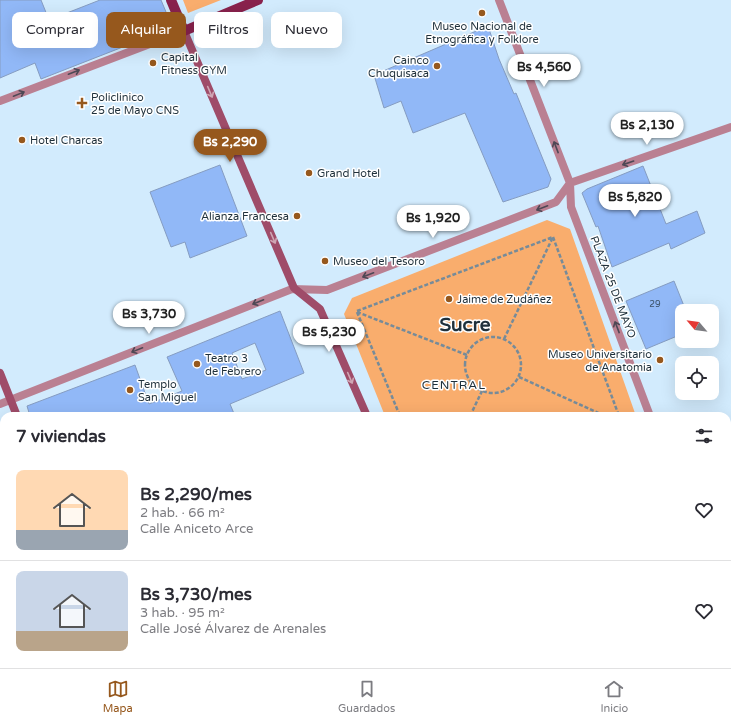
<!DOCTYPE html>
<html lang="es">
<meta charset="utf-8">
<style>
body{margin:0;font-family:"Varela Round",sans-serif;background:#f2f2f3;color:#2b2b33;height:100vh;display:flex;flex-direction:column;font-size:15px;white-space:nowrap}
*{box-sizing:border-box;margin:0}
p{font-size:13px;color:#7c7c81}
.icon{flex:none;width:22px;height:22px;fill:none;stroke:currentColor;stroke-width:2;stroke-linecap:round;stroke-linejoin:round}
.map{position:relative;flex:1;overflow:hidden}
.side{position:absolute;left:0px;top:412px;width:731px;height:256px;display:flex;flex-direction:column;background:#fff;border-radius:12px 12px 0 0;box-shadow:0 4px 16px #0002}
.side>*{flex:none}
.guide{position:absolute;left:12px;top:12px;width:400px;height:36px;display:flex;gap:8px}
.needle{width:26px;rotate:299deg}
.tools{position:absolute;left:675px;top:304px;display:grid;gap:8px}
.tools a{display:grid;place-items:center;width:44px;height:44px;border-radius:8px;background:#fff;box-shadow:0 4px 16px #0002;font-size:20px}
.price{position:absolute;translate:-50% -34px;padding:0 9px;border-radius:14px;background:#fff;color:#222;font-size:13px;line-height:26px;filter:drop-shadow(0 1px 2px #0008)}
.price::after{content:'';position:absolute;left:50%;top:24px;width:12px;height:9px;margin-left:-6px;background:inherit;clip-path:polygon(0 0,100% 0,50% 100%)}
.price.active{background:#96581d;color:#fff}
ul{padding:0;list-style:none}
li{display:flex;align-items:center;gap:12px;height:100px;padding:0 16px}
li+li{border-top:1px solid #e1e1e2}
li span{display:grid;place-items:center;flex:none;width:112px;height:80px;border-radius:8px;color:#555}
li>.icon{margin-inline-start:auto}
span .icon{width:48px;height:48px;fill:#fffc;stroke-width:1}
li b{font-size:17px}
h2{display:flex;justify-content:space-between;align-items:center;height:48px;padding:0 16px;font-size:17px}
.pill{padding:0 14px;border-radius:8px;background:#fff;box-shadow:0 4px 16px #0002;font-size:14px;line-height:36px}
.pill.active{background:#96581d;color:#fff}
.tabs{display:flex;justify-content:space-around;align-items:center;height:56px;border-top:1px solid #e1e1e2;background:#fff;font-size:11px;color:#7c7c81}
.tabs a{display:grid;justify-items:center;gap:2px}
.tabs .active{color:#96581d}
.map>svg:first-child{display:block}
.built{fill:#bfdcf0}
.green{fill:#f9ad6d}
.building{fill:#91b8f7;stroke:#859cc1;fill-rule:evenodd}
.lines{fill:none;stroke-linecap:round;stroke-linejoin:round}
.path{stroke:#768b99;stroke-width:2.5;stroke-dasharray:4 2;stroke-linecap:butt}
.minor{stroke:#ba8092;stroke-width:8}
.secondary{stroke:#9f4c69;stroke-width:8}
.primary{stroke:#89224d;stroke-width:10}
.oneway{stroke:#4e4855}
.oneway2{stroke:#cfa6b4}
.poi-dot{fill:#96581d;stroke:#fff;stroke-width:1.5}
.labels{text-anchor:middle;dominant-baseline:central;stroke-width:3;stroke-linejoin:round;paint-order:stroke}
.number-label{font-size:9px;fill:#3c526a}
.poi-label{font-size:11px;fill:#1f303b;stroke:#fff;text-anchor:start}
.street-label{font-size:11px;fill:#1f303b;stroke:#fff}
.neighbourhood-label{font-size:12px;letter-spacing:1px;fill:#1f303b;stroke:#fff}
.town-label{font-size:19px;font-weight:bold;fill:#1f303b;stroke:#fff}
</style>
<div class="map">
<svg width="731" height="668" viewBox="0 0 731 668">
<rect width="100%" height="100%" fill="#d2ebfd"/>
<path class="built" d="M4,516V664H14L0,668V518Z"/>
<path class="green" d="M183,0H221L188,13Z
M547,220L570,229L636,416H385L344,314L352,298Z"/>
<path class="building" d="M0,0H41L49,20L100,0H161L166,12L127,27L133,43L41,79L35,63L0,78Z
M488,26L499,59L514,94L516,93L551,179L548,187L503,202L465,113L413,133L401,101L384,108L374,75Z
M220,165L247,236L190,258L185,242L171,247L150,192Z
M643,166L666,224L697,211L705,233L671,249L669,243L612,267L598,226L596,227L582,193L587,189Z
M674,281L686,311H682V334L646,349L626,301Z
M280,311L304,373L230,404L235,416H30L27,406L135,365L149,404L182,391L167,357ZM255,343L266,370L242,379L232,353Z"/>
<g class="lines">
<path class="path" d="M553,237L619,416
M357,311L553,237
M357,312L467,355
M357,312L400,416
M465 365a28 28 0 1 1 56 0a28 28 0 1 1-56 0Z
M504,339L553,237
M519,377L605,416
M470,416L482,391"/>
<path class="minor" d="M499,0L570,183L571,207L650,416
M0,101L184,31
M570,183L731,127
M0,404L292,289L327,290L556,202L570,183
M727,440L731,439
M727,571L731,583
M107,668L118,664"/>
<path class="secondary" d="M184,31L294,288L320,309L367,416
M0,373L17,416
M120,664L122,668
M445,664L446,668"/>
<path class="primary" d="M171,0L184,31L258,0"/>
</g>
<defs><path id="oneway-shaft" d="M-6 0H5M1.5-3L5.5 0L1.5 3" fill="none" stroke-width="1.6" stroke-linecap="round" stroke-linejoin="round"/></defs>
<g class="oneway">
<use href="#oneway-shaft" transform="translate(74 72) rotate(-21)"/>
<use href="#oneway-shaft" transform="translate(19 94) rotate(-22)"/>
<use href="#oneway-shaft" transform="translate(556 147) rotate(-111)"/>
<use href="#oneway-shaft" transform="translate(628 163) rotate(161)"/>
<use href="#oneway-shaft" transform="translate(542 208) rotate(159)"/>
<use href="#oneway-shaft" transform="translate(368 275) rotate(159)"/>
<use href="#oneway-shaft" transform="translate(258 302) rotate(158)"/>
<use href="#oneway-shaft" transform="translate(617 327) rotate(-111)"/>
<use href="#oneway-shaft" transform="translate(137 350) rotate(158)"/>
</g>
<g class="oneway2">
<use href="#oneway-shaft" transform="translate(210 92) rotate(67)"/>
<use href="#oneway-shaft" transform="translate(273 238) rotate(67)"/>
<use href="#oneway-shaft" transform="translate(350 378) rotate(67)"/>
</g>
<g class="poi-dot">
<circle cx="482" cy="13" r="4"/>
<circle cx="153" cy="63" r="4"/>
<circle cx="437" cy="66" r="4"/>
<path d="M80 97h4v4h4v4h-4v4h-4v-4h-4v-4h4z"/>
<circle cx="22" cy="140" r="4"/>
<circle cx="309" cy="173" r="4"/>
<circle cx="297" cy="216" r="4"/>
<circle cx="325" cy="261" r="4"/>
<circle cx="449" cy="299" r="4"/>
<circle cx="660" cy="360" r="4"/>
<circle cx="197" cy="364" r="4"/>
<circle cx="130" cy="390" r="4"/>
</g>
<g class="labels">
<g class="number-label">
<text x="655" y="304">29</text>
</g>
<g class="poi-label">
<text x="482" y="26" text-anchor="middle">Museo Nacional de<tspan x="482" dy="13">Etnográfica y Folklore</tspan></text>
<text x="161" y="57">Capital<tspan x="161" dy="13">Fitness GYM</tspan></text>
<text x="429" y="60" text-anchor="end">Cainco<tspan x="429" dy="13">Chuquisaca</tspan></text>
<text x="91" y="97">Policlinico<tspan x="91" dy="13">25 de Mayo CNS</tspan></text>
<text x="30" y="140">Hotel Charcas</text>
<text x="317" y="173">Grand Hotel</text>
<text x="289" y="216" text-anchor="end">Alianza Francesa</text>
<text x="333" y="261">Museo del Tesoro</text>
<text x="457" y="299">Jaime de Zudáñez</text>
<text x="652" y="354" text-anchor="end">Museo Universitario<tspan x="652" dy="13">de Anatomia</tspan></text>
<text x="205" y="358">Teatro 3<tspan x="205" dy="13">de Febrero</tspan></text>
<text x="138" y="384">Templo<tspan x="138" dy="13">San Miguel</tspan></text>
</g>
<g class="street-label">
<text transform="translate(613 287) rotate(69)">PLAZA 25 DE MAYO</text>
</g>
<g class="neighbourhood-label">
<text x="454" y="385">CENTRAL</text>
</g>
<g class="town-label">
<text x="465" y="325">Sucre</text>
</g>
</g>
</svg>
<div class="tools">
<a><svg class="needle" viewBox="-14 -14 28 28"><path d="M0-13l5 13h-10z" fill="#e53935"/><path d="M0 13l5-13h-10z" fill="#7c7c81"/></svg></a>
<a><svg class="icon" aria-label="locate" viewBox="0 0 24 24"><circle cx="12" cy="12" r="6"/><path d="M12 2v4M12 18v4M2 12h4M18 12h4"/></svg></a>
</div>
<b class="price" style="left:544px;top:88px">Bs 4,560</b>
<b class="price" style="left:647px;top:146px">Bs 2,130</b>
<b class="price active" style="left:230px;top:163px">Bs 2,290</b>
<b class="price" style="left:635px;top:218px">Bs 5,820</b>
<b class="price" style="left:433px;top:239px">Bs 1,920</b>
<b class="price" style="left:149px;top:335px">Bs 3,730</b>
<b class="price" style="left:329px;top:353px">Bs 5,230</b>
<div class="guide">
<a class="pill">Comprar</a>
<a class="pill active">Alquilar</a>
<a class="pill">Filtros</a>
<a class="pill">Nuevo</a>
</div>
<section class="side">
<h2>7 viviendas<svg class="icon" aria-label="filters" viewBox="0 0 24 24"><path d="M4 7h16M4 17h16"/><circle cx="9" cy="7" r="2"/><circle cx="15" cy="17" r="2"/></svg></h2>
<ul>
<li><span style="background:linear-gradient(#ffd9b3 75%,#9aa5b1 0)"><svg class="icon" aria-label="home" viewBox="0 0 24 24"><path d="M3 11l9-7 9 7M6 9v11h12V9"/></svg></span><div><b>Bs 2,290/mes</b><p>2 hab. · 66 m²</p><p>Calle Aniceto Arce</p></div><svg class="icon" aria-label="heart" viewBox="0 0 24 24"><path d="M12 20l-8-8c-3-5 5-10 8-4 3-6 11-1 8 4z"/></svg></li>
<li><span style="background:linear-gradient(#c9d6e8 75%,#b9a48a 0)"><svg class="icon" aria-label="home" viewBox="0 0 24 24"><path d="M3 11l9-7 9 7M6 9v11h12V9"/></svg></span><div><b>Bs 3,730/mes</b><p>3 hab. · 95 m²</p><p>Calle José Álvarez de Arenales</p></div><svg class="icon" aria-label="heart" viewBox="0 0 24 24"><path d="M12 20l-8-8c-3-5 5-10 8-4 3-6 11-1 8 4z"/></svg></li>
</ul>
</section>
</div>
<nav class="tabs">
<a class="active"><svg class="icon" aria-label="map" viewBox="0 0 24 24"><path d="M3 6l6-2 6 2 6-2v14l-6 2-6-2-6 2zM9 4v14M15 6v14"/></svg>Mapa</a>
<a><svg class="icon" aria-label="saved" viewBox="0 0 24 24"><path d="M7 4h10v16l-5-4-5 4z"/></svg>Guardados</a>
<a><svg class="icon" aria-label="home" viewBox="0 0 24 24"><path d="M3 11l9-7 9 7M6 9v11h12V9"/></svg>Inicio</a>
</nav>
